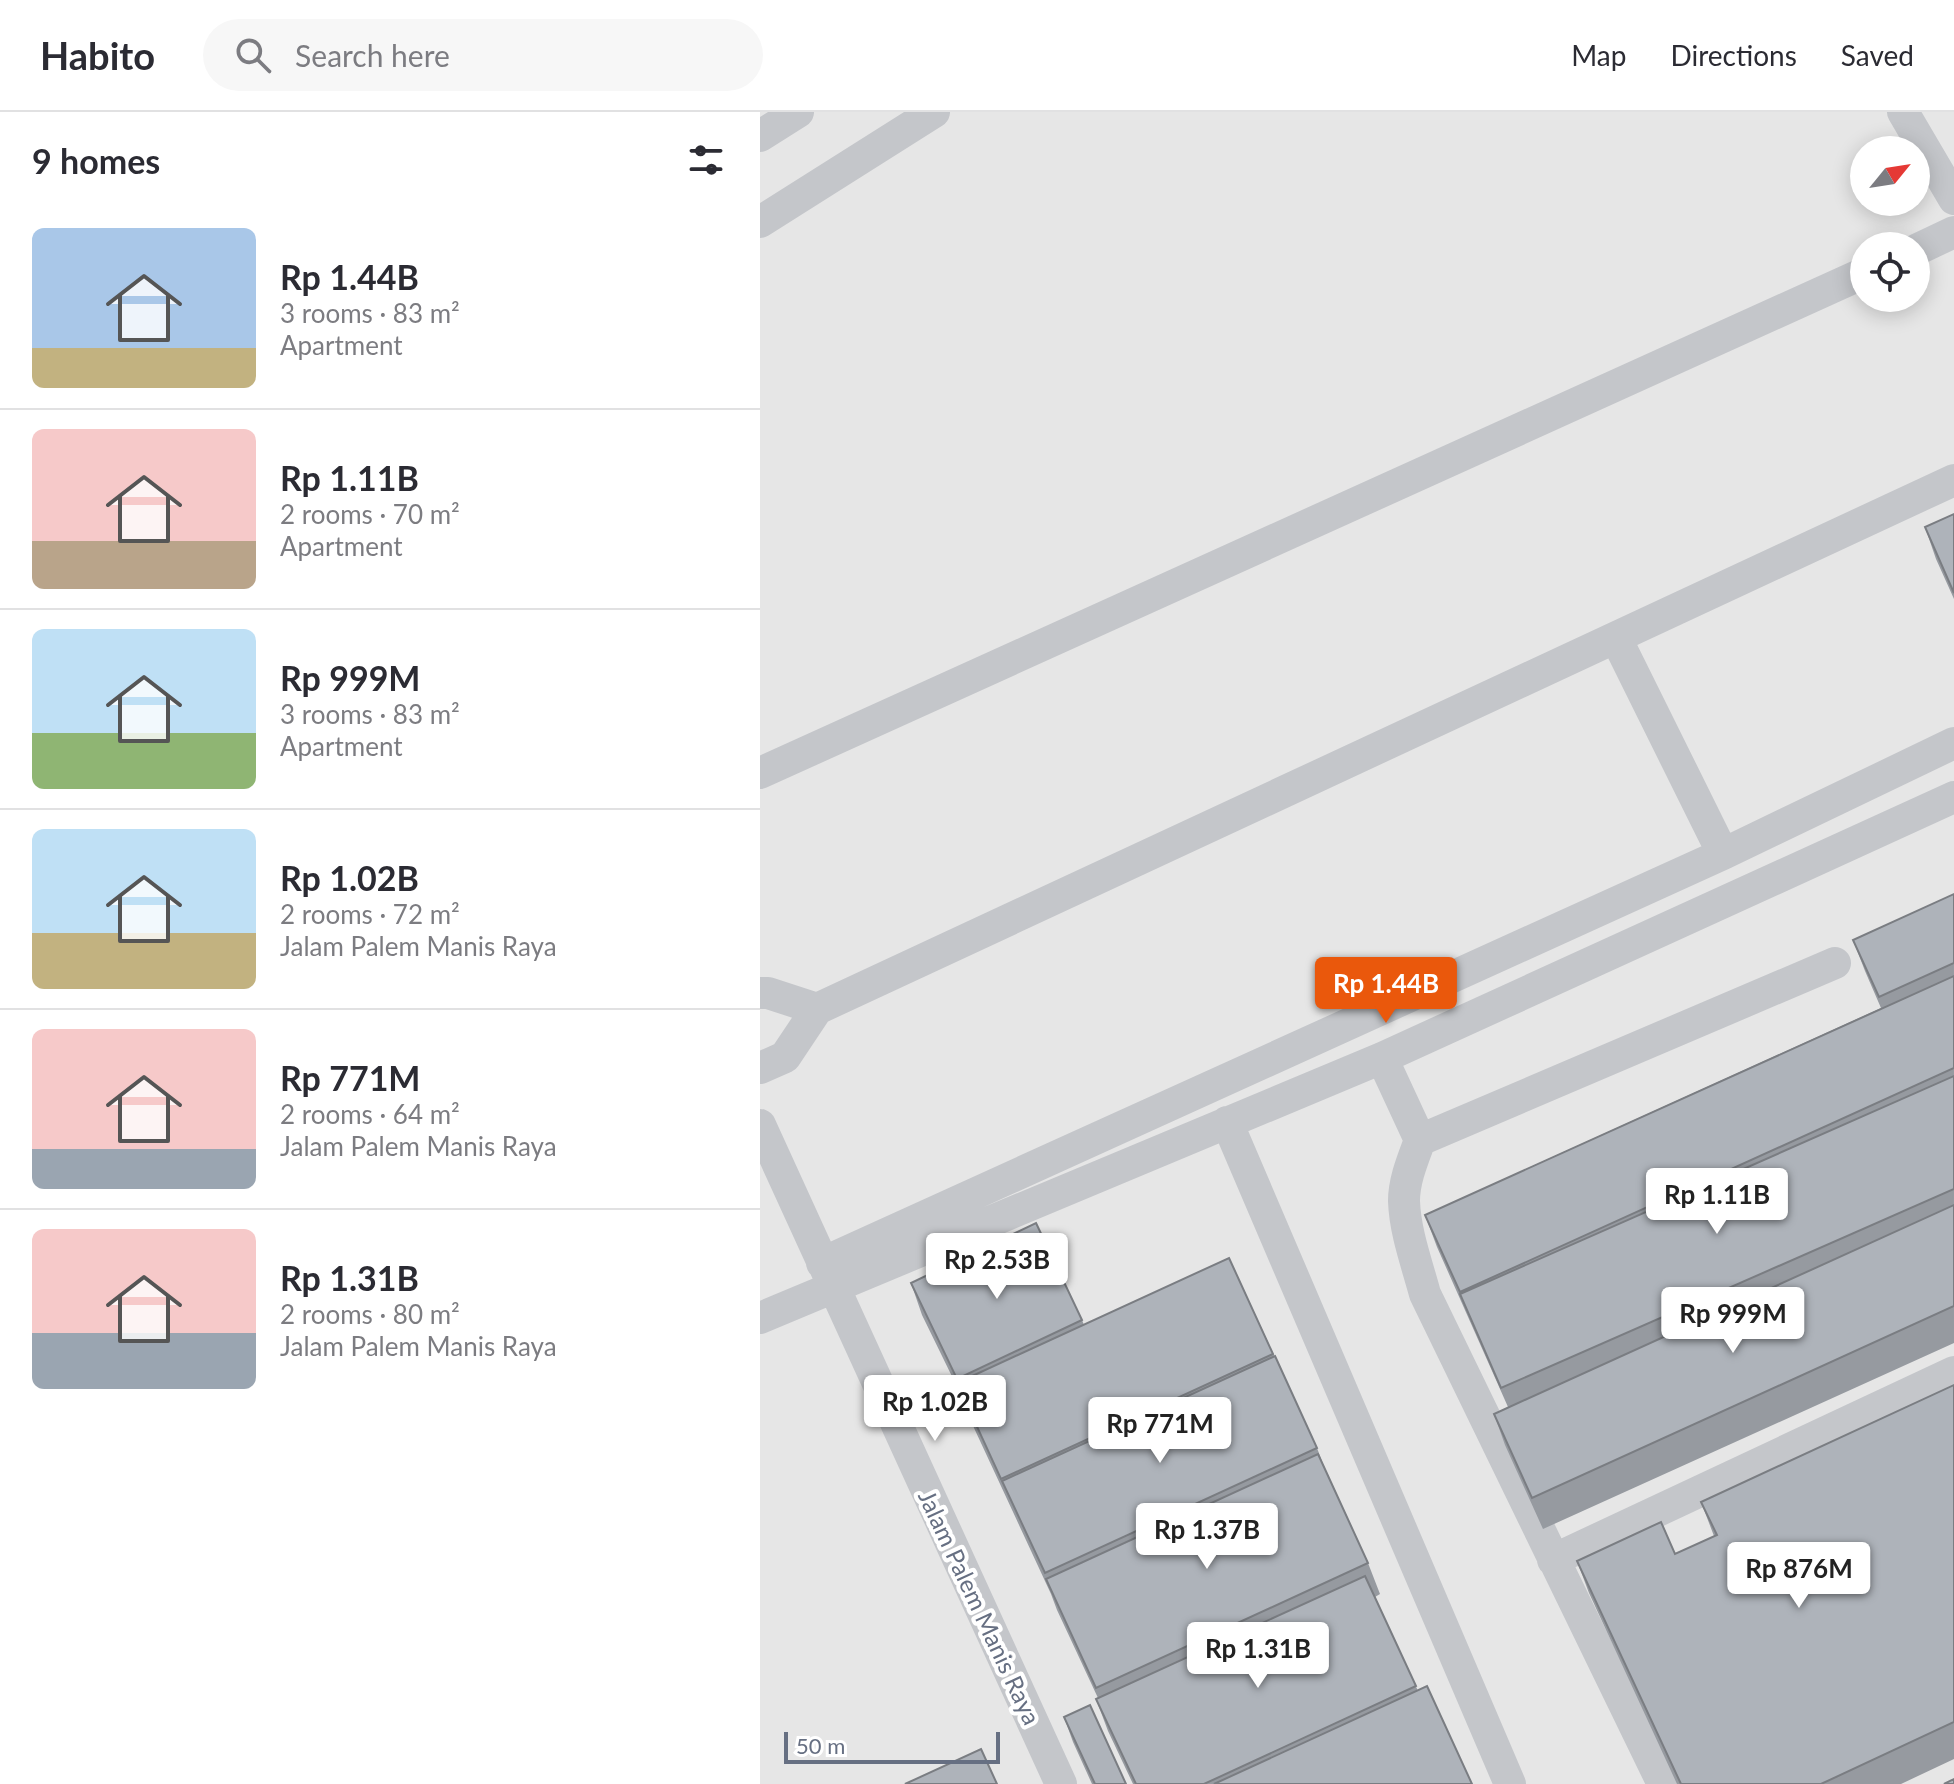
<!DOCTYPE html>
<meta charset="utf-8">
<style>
body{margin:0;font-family:Lato,sans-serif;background:#f7f7f7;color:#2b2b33;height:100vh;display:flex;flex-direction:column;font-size:30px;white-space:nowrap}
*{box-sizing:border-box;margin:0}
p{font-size:26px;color:#7c7c81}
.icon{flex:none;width:44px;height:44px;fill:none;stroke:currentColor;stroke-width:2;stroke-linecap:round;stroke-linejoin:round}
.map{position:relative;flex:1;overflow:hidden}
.drawer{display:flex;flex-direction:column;background:#fff;width:760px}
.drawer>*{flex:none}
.needle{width:52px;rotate:60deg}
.controls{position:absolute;left:1090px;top:24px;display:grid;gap:16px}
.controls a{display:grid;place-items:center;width:80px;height:80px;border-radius:50%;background:#fff;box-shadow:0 4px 20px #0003;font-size:40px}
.scale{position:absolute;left:24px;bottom:20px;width:216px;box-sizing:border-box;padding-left:8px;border:4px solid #666f82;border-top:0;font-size:22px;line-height:28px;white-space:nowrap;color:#666f82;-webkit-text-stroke:6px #fff;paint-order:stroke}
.price{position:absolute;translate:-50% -68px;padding:0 18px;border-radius:8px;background:#fff;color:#222;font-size:26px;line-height:52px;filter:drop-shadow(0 2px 4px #0008)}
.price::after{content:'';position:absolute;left:50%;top:48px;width:24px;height:18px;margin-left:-12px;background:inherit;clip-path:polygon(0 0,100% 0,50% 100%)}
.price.on{background:#ea580c;color:#fff}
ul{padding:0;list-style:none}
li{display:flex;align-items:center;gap:24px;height:200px;padding:0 32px}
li+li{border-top:2px solid #e1e1e2}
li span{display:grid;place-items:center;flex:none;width:224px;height:160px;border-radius:12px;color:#555}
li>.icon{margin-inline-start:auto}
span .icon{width:96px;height:96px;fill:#fffc;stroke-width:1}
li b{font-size:34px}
h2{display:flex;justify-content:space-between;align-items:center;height:96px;padding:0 32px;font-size:34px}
header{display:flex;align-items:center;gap:48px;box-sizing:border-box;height:112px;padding:0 40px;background:#fff;border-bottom:2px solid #e1e1e2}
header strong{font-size:38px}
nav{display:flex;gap:44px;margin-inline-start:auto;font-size:28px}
.search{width:560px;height:72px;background:#f7f7f7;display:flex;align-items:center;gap:20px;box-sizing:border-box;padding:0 28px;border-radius:44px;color:#7c7c81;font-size:30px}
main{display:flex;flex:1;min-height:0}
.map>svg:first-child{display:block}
.built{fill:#e6e6e6;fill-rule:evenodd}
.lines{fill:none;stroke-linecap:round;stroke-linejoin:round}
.minor{stroke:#c4c6ca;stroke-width:32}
.wall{fill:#969aa0}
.building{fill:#aeb3ba;stroke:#7a7d82;stroke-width:2}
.labels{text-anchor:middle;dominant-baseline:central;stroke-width:8;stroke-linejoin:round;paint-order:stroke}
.street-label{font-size:24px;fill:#666f82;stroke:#fff}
</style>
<header>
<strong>Habito</strong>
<div class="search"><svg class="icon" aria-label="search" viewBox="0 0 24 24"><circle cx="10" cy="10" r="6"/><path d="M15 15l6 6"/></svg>Search here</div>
<nav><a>Map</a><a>Directions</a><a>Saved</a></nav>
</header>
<main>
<section class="drawer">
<h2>9 homes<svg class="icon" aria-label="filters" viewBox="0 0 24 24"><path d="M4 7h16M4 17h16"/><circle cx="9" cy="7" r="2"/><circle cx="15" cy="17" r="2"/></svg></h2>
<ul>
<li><span style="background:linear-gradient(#a9c7e8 75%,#c2b280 0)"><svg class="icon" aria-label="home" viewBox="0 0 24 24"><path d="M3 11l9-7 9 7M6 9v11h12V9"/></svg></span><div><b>Rp 1.44B</b><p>3 rooms · 83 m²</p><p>Apartment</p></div></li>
<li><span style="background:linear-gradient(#f6c9c9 70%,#b9a48a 0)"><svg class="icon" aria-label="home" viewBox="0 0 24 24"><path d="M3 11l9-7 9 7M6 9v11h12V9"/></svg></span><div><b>Rp 1.11B</b><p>2 rooms · 70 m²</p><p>Apartment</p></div></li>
<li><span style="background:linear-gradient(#bfe0f5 65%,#8fb573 0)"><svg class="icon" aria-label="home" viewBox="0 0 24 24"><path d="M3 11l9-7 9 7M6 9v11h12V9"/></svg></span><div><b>Rp 999M</b><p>3 rooms · 83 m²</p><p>Apartment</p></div></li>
<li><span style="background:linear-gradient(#bfe0f5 65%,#c2b280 0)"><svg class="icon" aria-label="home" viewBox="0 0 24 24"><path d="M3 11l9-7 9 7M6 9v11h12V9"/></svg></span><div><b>Rp 1.02B</b><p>2 rooms · 72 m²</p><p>Jalam Palem Manis Raya</p></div></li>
<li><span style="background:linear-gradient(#f6c9c9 75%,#9aa5b1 0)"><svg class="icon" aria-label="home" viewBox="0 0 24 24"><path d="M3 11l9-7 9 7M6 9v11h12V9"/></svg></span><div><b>Rp 771M</b><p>2 rooms · 64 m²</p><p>Jalam Palem Manis Raya</p></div></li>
<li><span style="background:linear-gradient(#f6c9c9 65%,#9aa5b1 0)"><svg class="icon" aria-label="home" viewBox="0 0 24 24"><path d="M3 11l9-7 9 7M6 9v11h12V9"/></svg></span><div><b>Rp 1.31B</b><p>2 rooms · 80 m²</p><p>Jalam Palem Manis Raya</p></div></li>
</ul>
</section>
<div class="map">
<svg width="1194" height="1672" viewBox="0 0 1194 1672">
<rect width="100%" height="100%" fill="#f5f6f2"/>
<path class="built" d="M0,0H1194V1672H0ZM1104,38H1156V90H1104ZM1104,134H1156V186H1104Z"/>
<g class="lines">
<path class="minor" d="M1143,0L1194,87
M0,24L38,0
M0,110L174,0
M1156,138L1194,120
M856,526L963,742
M0,661L1104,161
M0,881H8L57,897
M622,946L660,1028L1075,851
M0,956L25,945L57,897L1194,368
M467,1010L750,1672
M0,1013L301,1672
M660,1028C653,1047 644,1068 644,1089C645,1120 657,1152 665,1182L903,1672
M62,1151L963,742L1194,631
M0,1206L622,946L1194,685
M793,1448L1194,1260"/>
</g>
<path class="wall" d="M1194,402V487L1176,447L1165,415Z
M1194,782V1231L783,1417L745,1333L734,1302L748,1295L677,1135L665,1103L1121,896L1105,859L1093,828Z
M469,1146L557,1336L563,1352L608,1451L620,1482L615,1485L658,1579L712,1672H373L348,1619L336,1587L338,1586L297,1498L291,1482L208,1303L203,1287L162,1203L151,1171L322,1208L324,1213Z
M1194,1273V1647L1141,1672H917L829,1481L817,1449L915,1442L954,1424L941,1390Z
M304,1605L366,1672H332L313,1630Z"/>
<path class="building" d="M1194,402V481L1165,415Z
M1194,782V851L1119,885L1093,828Z
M1194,864V956L700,1180L665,1103Z
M1194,964V1077L741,1276L700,1182Z
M1194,1093V1194L772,1386L734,1302Z
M276,1111L322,1208L197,1267L151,1171Z
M469,1146L513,1242L241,1367L197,1271Z
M515,1244L557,1336L285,1461L242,1369Z
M1194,1273V1610L1061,1672H921L817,1449L901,1410L915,1442L957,1423L941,1390Z
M558,1342L608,1451L336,1576L286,1467Z
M605,1464L656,1574L444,1672H376L336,1587Z
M667,1574L712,1672H454Z
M330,1593L366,1672H335L304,1605Z
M221,1637L237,1672H145Z
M1194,1667V1672H1184Z"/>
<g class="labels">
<g class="street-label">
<text transform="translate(220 1495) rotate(65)">Jalam Palem Manis Raya</text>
</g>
</g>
</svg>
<div class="controls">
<a><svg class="needle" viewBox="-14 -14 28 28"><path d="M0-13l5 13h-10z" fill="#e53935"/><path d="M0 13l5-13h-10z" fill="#7c7c81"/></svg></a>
<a><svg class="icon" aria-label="locate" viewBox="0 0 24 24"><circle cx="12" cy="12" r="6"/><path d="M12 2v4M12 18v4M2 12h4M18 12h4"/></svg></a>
</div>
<div class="scale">50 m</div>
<b class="price on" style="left:626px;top:913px">Rp 1.44B</b>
<b class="price" style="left:957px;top:1124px">Rp 1.11B</b>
<b class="price" style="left:237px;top:1189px">Rp 2.53B</b>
<b class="price" style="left:973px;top:1243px">Rp 999M</b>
<b class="price" style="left:175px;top:1331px">Rp 1.02B</b>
<b class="price" style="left:400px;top:1353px">Rp 771M</b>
<b class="price" style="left:447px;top:1459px">Rp 1.37B</b>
<b class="price" style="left:1039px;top:1498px">Rp 876M</b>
<b class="price" style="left:498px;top:1578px">Rp 1.31B</b>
</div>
</main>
